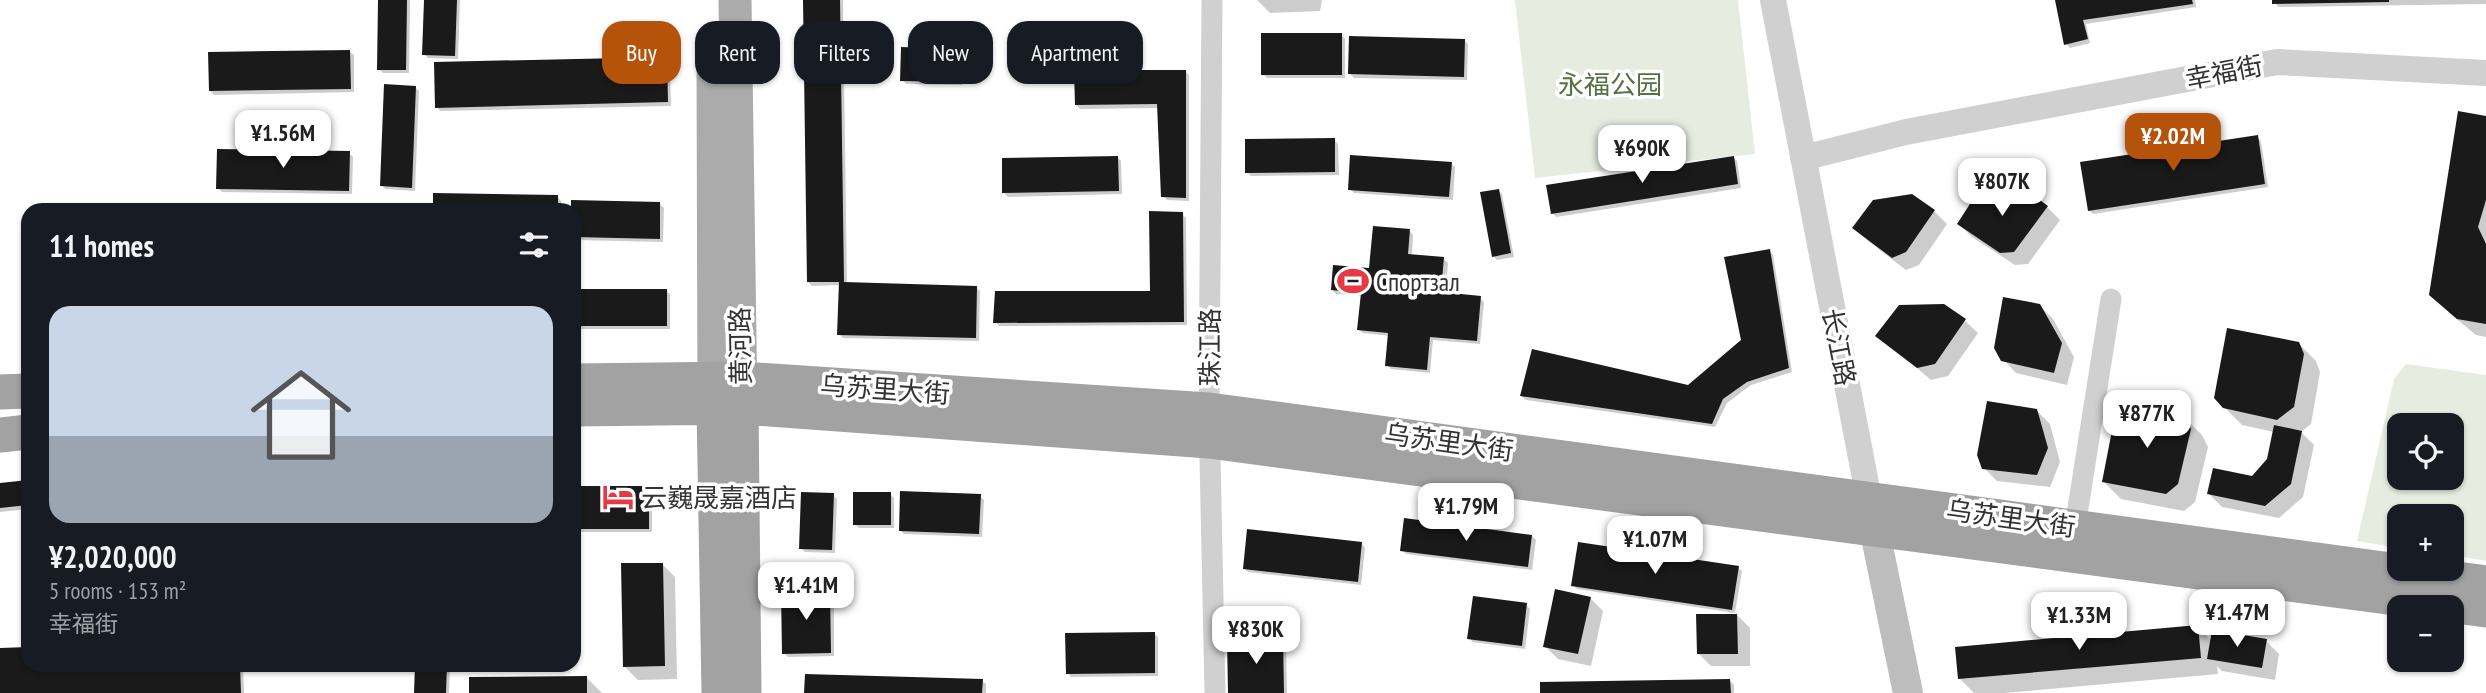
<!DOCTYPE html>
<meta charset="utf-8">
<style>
body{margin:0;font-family:"PT Sans Narrow","Noto Sans SC",sans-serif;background:#242831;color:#f1f3f6;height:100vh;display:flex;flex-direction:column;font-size:26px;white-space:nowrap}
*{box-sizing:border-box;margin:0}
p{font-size:23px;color:#9ea1a6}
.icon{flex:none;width:38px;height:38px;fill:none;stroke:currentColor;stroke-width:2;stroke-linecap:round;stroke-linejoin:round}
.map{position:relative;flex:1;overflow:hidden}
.details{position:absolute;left:21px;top:203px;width:560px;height:469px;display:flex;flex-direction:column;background:#171b24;border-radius:21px;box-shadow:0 2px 5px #0004}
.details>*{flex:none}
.top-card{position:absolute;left:602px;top:21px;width:665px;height:63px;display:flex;gap:14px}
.buttons{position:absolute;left:2387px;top:413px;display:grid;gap:14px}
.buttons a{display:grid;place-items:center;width:77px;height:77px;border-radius:14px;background:#171b24;box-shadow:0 2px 5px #0004;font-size:35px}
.price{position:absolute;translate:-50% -60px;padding:0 16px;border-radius:14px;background:#fff;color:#222;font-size:23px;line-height:46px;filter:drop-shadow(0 2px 4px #0008)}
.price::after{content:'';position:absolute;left:50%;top:42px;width:21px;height:16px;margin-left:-10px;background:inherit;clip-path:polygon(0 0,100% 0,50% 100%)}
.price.current{background:#b45309;color:#fff}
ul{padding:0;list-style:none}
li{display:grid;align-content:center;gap:14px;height:371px;padding:0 28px}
li span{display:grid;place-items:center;height:217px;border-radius:21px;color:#555}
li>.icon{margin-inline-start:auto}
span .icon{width:126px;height:126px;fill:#fffc;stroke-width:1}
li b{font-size:30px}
h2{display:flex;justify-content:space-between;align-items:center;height:84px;padding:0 28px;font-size:30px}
.tag{padding:0 24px;border-radius:21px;background:#171b24;box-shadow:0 2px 5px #0004;font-size:24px;line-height:63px}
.tag.current{background:#b45309;color:#fff}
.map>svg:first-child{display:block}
.green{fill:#e6ecdf;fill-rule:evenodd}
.shadow{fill:#0003}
.building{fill:#1a1a1a}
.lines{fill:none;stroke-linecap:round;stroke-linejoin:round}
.minor{stroke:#d0d0d0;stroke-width:21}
.tertiary{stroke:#d0d0d0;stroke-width:26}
.secondary{stroke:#bdbdbd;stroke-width:30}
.primary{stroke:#ababab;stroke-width:33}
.trunk{stroke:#a2a2a2;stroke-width:35}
.labels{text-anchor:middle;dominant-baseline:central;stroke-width:7;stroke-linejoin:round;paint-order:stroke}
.street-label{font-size:26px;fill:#333;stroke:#fff}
.park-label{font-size:26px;fill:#56703f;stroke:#fff}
.poi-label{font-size:26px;fill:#333;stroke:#fff;text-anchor:start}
</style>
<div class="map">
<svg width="2486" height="693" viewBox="0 0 2486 693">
<rect width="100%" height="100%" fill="#fff"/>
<path class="green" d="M1515,0H1738L1755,154L1535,178Z
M2406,364L2486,375V561L2452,555V516H2399V548L2357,541L2394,379ZM2399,425H2452V478H2399Z"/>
<path class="shadow" d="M380,0H410L409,73H383L379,69Z
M426,0H460L458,59L428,58L424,54Z
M805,0H843L847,284L976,287L980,291L979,341L843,338L839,334L840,285L812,286L808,282Z
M1257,0H1322L1320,11L1270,13Z
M2057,0H2195L2196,7L2086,24L2090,43L2070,48L2066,44Z
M2274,0H2486V4L2278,7Z
M1341,35L1345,38V78H1267L1263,74Z
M1464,40L1468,44L1467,80L1354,78L1350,74Z
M959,50L963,54L962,85L906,84L902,80Z
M350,52L354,55V92L214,95L210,91Z
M666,59L670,62L671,106L440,111L437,107Z
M1185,71L1189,75V201L1167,200L1163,196L1159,108L1080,109L1076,105Z
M415,87L419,91L415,191L385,189L382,185Z
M2486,118V337L2476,335L2448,312Z
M2257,137L2261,141L2268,187L2093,214L2089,210Z
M1334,140L1338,144L1339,175L1251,176L1247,172Z
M349,153L353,157L352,194L222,192L218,188Z
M1117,157L1121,161L1122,194L1008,197L1004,193Z
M1733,157L1737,161L1741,188L1556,217L1553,213Z
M1451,164L1455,167L1453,200L1354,193L1350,189Z
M1499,191L1502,194L1514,257L1497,260L1493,256Z
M558,197L561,201V210H435Z
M660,204L664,208L663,242L576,240L574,238L573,210Z
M2047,207L2060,220L2028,264L2015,265L1972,237L1959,224Z
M1934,211L1947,224L1919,265L1906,270L1868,241L1855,228Z
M1182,214L1186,218L1187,325L999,326L995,322L1152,292Z
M1410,231L1413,235L1412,256L1444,259L1448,263L1445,295L1480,298L1484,302L1480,344L1433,340L1430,373L1391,369L1387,365L1390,336L1363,333L1359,330L1362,296L1336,294L1332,290L1370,270Z
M1769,251L1773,255L1792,372L1751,385L1727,403L1715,427L1526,400L1522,396L1689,387L1743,340Z
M574,291H666L670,294V329H574Z
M2039,305L2053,319L2074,357L2067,385L2016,373L2003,359Z
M1965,321L1978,333L1948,376L1931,380L1878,335Z
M2298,343L2316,361L2320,372L2311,424L2301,432L2314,445L2303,497L2279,518L2222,507L2209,494L2252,478L2268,460L2274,432L2242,425L2224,407Z
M2037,411L2050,424L2060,462L2050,487L1997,481L1984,468Z
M2185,418L2202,435L2208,447L2195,502L2184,511L2121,499L2104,482Z
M28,482V509L0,512V485Z
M574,487H649L652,491V532H574Z
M890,494L894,498V528H859L855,524Z
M833,495L837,499L835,553L805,552L801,548Z
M980,496L984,500L982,537L904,534L900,530Z
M1532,536L1536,540L1532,570L1406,554L1402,550Z
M1362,544L1365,548L1361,585L1248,572L1244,568Z
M662,564L675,577L677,679L638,680L625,667Z
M1738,568L1742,571L1735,613L1577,589L1573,585Z
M830,592L834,595V656L788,657L784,653Z
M1590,598L1603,611L1591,666L1558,659L1545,646Z
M1526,605L1530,609L1525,649L1473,642L1469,638Z
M1737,615L1750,628V666H1711L1698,653Z
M2198,627L2212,641H2266L2279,654L2275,680L2222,671L2217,666L2218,674L2005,693H1974L1959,678Z
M1154,634L1158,637V676L1071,677L1068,673Z
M1282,639L1286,643L1287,693H1230Z
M28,649V665H243L244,693H0V650Z
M417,665H450L449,693H416Z
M474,665H509V672H478Z
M587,678L602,693H471Z
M982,681L986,684V693H806Z
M1730,681L1734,685V693H1542Z"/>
<path class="building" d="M378,0H407L406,70H377Z
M424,0H457L455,56L422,55Z
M803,0H840L844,282L977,286L976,338L837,335L839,282H807Z
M2055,0H2192L2193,4L2083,20L2088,39L2064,45Z
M2272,0H2389V2L2272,4Z
M1261,33H1342V75H1261Z
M1349,36L1465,39L1464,77L1348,74Z
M901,47L960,49L959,82L900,81Z
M350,50L351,89L209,91L208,52Z
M667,57L668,102L435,108L434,62Z
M1074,70H1186V198L1161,197L1157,104L1075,105Z
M384,84L416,86L412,188L380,186Z
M2458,111L2486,116V200L2478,227L2486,244V324L2457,319L2429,295Z
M2258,135L2265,184L2088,211L2080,162Z
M1335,138V172L1245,173V139Z
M217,149L350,151L349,191L216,189Z
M1350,155L1452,162L1449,197L1348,190Z
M1118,156L1119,191L1002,193V158Z
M1734,156L1738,184L1551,214L1546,185Z
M1499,189L1511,253L1492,257L1480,192Z
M2026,190L2048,206L2014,252L2000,253L1957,224L1977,193Z
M433,193L558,195V210H433Z
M1912,194L1935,210L1906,252L1892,258L1852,228L1873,200Z
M571,200L660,202V239L574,237V210H571Z
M1149,211L1183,212L1184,322L993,323L995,291H1150Z
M1373,226L1410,229L1408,254L1444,257L1441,292L1481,296L1477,341L1430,337L1427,370L1385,366L1388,333L1357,330L1361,293L1331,290L1333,265L1369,268Z
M1770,249L1789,368L1747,382L1723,399L1712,424L1520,396L1532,349L1688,385L1741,340L1724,257Z
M574,289H667V326H574Z
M2003,297L2040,304L2062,343L2054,373L2001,361L1994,348Z
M1944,304L1966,319L1935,364L1917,368L1875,336L1899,305Z
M2227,328L2299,342L2304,354L2294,407L2277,420L2223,408L2214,398Z
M1987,401L2037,409L2048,448L2037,475L1982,469L1977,455Z
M2128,407L2185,416L2191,429L2178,484L2166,494L2102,482L2115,415Z
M2274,425L2302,431L2291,484L2265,506L2207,494L2213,468L2252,476L2267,459Z
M28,480V505L0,508V483Z
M574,486H649V529H574Z
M900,491L981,494L979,534L899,531Z
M801,492L834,493L832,550L799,549Z
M853,492H891V525H853Z
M1404,518L1532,535L1528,567L1400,551Z
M1247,529L1362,542L1358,582L1243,569Z
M1578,542L1739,566L1732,610L1571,586Z
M621,563H663L665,666L623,667Z
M1555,589L1591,597L1578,654L1543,647Z
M781,590H830L831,653L782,654Z
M1473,596L1527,603L1522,646L1467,639Z
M1696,614H1737L1738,654H1697Z
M2198,625L2201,658L1958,679L1955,647Z
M2212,630L2267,639L2262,668L2207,659Z
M1155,632V673L1066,674L1065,633Z
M1283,638L1284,693H1228L1227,639Z
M28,647V665H240L241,693H0V648Z
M415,665H447L446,693H414Z
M472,665H506V669H472Z
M805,674L983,679L982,693H804Z
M587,676V693H469V677Z
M1730,679L1731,693H1540V682Z"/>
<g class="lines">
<path class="minor" d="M1212,0L1209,410L1215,693
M2075,527L2111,299"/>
<path class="tertiary" d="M1773,0L1869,499
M1803,158L1906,132L2277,62L2486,73"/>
<path class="secondary" d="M1870,508L1908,693"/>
<path class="primary" d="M735,0L741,407
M713,58L714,406"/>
<path class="trunk" d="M574,381L741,379L1209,410L2486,583
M0,392L28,391
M714,406L719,693
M741,407L744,693
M574,409L741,407L1209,441L2486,610
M0,435L28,432"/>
</g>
<defs>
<symbol id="stadium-bare" viewBox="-9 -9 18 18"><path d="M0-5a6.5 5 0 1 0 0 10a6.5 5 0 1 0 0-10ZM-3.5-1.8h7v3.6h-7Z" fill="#e63946" stroke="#fff" stroke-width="2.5" paint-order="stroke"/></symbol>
<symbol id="hotel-bare" viewBox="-9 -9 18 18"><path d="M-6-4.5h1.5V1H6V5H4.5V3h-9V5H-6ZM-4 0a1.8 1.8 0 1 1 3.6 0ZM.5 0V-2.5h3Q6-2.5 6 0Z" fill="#e63946" stroke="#fff" stroke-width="2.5" paint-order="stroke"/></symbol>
</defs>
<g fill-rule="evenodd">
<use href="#stadium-bare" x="1331" y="259" width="44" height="44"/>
<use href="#hotel-bare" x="596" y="475" width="44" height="44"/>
</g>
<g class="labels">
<g class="street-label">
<text transform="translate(2224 72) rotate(-11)">幸福街</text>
<text transform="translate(740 346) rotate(-91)">黄河路</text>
<text transform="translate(1209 347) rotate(-90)">珠江路</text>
<text transform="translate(1839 347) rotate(79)">长江路</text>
<text transform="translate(885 389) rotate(4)">乌苏里大街</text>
<text transform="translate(1449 442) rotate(8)">乌苏里大街</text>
<text transform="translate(2011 518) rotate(8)">乌苏里大街</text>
</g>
<g class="park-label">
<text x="1610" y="84">永福公园</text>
</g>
<g class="poi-label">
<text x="1376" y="281">Спортзал</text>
<text x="641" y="497">云巍晟嘉酒店</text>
</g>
</g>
</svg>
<div class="buttons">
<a><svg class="icon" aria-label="locate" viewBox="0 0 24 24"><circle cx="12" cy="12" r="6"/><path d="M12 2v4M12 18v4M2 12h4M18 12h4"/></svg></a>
<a>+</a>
<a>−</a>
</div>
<b class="price" style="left:283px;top:170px">¥1.56M</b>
<b class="price current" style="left:2173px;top:173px">¥2.02M</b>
<b class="price" style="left:1642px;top:185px">¥690K</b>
<b class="price" style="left:2002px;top:218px">¥807K</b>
<b class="price" style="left:2147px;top:450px">¥877K</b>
<b class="price" style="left:1466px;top:543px">¥1.79M</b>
<b class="price" style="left:1655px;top:576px">¥1.07M</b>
<b class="price" style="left:806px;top:622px">¥1.41M</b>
<b class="price" style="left:2237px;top:649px">¥1.47M</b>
<b class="price" style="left:2079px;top:652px">¥1.33M</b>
<b class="price" style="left:1256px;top:666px">¥830K</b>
<div class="top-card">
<a class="tag current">Buy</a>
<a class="tag">Rent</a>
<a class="tag">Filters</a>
<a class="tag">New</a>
<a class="tag">Apartment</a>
</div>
<section class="details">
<h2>11 homes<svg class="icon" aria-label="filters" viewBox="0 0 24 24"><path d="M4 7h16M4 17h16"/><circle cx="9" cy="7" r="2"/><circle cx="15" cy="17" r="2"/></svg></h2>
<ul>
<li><span style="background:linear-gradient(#c9d6e8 60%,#9aa5b1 0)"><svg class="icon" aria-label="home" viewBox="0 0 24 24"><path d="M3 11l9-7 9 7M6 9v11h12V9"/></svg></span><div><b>¥2,020,000</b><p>5 rooms · 153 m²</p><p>幸福街</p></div></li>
</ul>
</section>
</div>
